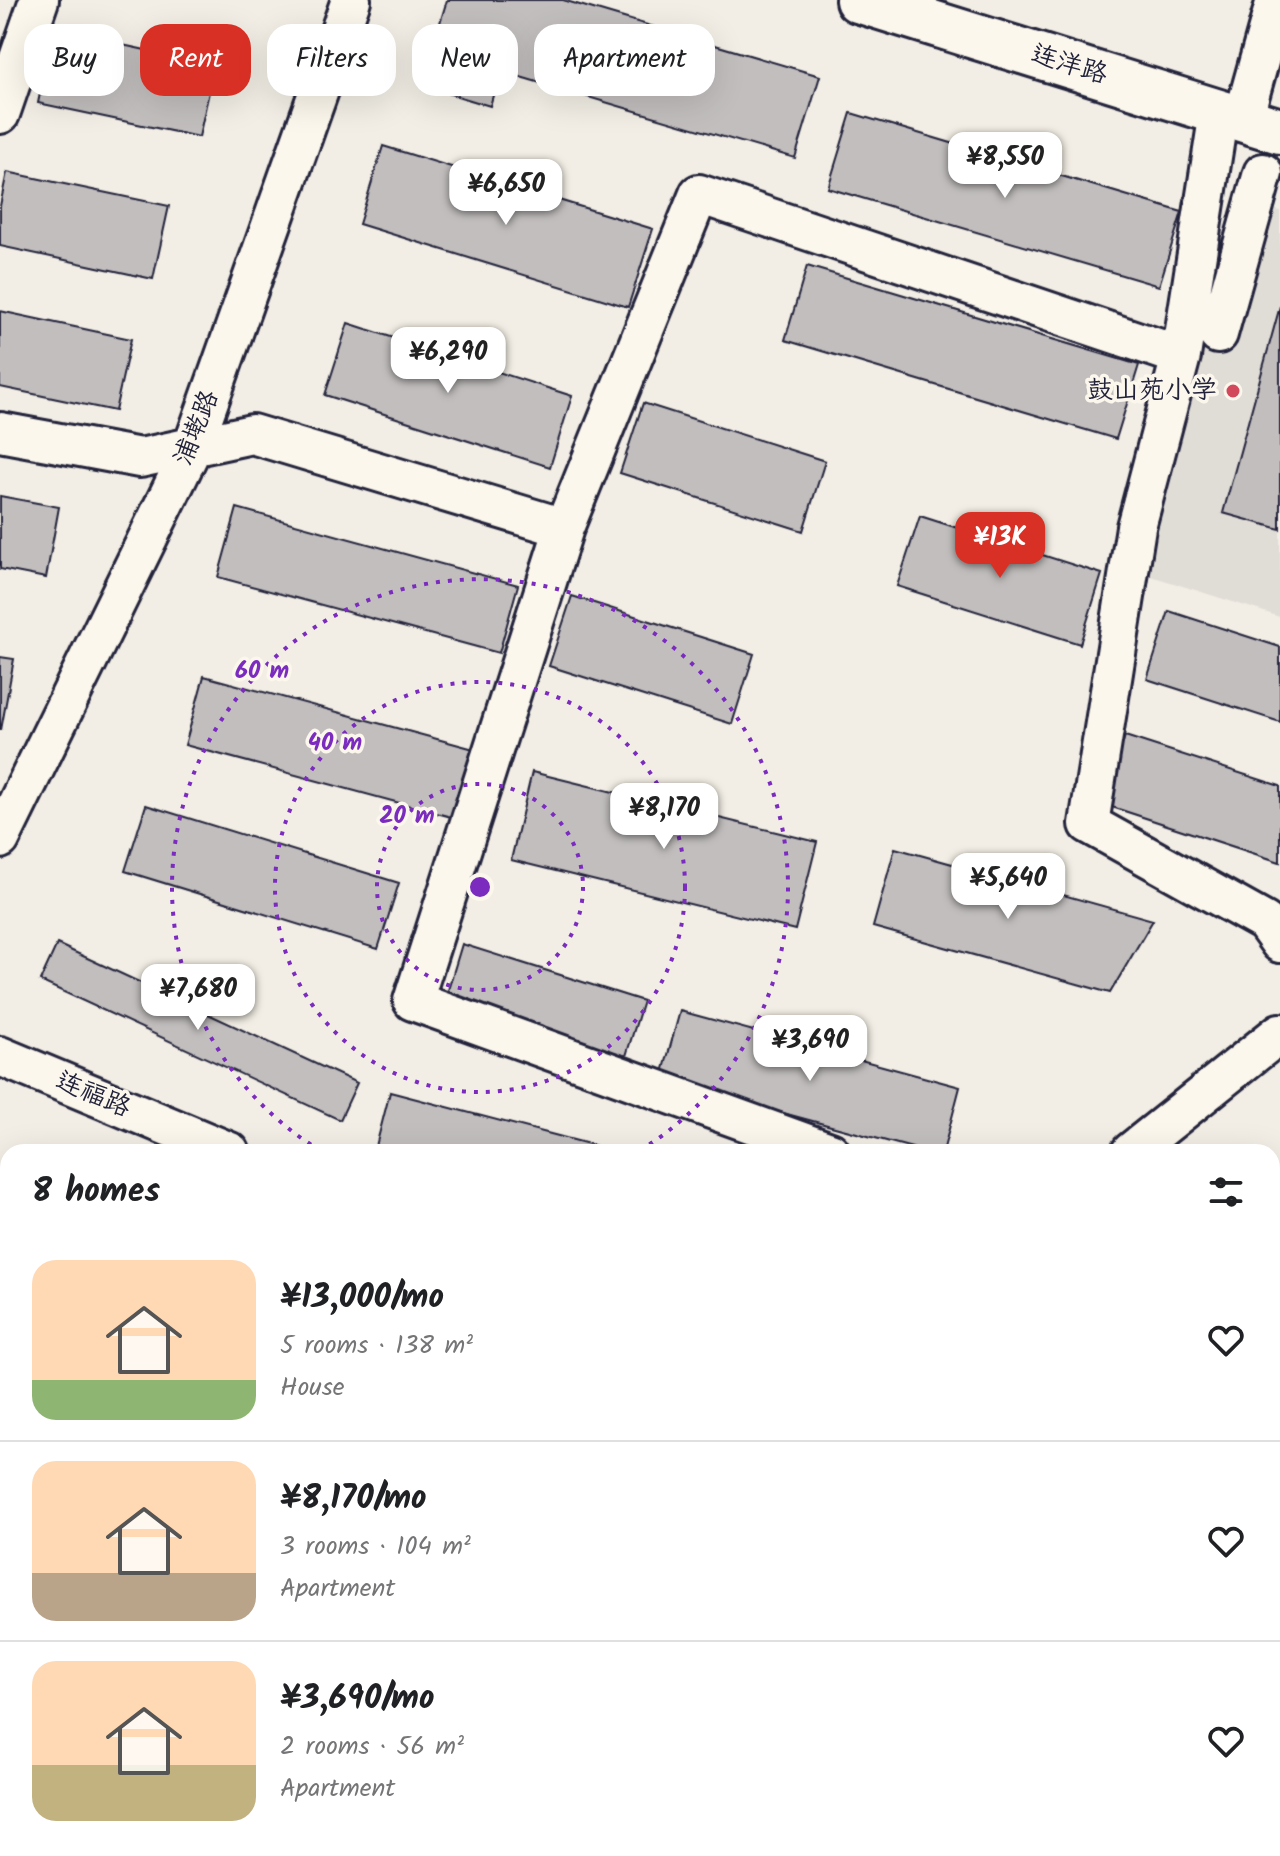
<!DOCTYPE html>
<meta charset="utf-8">
<style>
body{margin:0;font-family:Kalam,"LXGW WenKai TC",sans-serif;background:#f2f2f2;color:#202124;height:100vh;display:flex;flex-direction:column;font-size:30px;white-space:nowrap}
*{box-sizing:border-box;margin:0}
p{font-size:26px;color:#757577}
.icon{flex:none;width:44px;height:44px;fill:none;stroke:currentColor;stroke-width:2;stroke-linecap:round;stroke-linejoin:round}
.map{position:relative;flex:1;overflow:hidden}
.details{position:absolute;left:0px;top:1144px;width:1280px;height:712px;display:flex;flex-direction:column;background:#fff;border-radius:24px 24px 0 0;box-shadow:0 8px 32px #0002}
.details>*{flex:none}
.hud{position:absolute;left:24px;top:24px;width:800px;height:72px;display:flex;gap:16px}
.price{position:absolute;translate:-50% -68px;padding:0 18px;border-radius:16px;background:#fff;color:#222;font-size:26px;line-height:52px;filter:drop-shadow(0 2px 4px #0008)}
.price::after{content:'';position:absolute;left:50%;top:48px;width:24px;height:18px;margin-left:-12px;background:inherit;clip-path:polygon(0 0,100% 0,50% 100%)}
.price.selected{background:#d93025;color:#fff}
ul{padding:0;list-style:none}
li{display:flex;align-items:center;gap:24px;height:200px;padding:0 32px}
li+li{border-top:2px solid #e0e0e0}
li span{display:grid;place-items:center;flex:none;width:224px;height:160px;border-radius:24px;color:#555}
li>.icon{margin-inline-start:auto}
span .icon{width:96px;height:96px;fill:#fffc;stroke-width:1}
li b{font-size:34px}
h2{display:flex;justify-content:space-between;align-items:center;height:96px;padding:0 32px;font-size:34px}
.tag{padding:0 28px;border-radius:24px;background:#fff;box-shadow:0 8px 32px #0002;font-size:28px;line-height:72px}
.tag.selected{background:#d93025;color:#fff}
.map>svg:first-child{display:block}
.built{fill:#e0dcd6}
.building{fill:#c2bebe;stroke:#22223b;stroke-width:2}
.lines{fill:none;stroke-linecap:round;stroke-linejoin:round}
.minor-casing{stroke:#22223b;stroke-width:44}
.major-casing{stroke:#22223b;stroke-width:50}
.minor{stroke:#fbf7ec;stroke-width:38}
.major{stroke:#fbf7ec;stroke-width:44}
.ring{fill:none;stroke:#7b2cbf;stroke-width:4;stroke-dasharray:4 8}
.poi-dot{fill:#d1495b;stroke:#fbf7ec;stroke-width:3}
.labels{text-anchor:middle;dominant-baseline:central;stroke-width:7;stroke-linejoin:round;paint-order:stroke}
.street-label{font-size:26px;fill:#22223b;stroke:#fbf7ec}
.poi-label{font-size:26px;fill:#22223b;stroke:#fbf7ec;text-anchor:end}
.centre{fill:#7b2cbf;stroke:#fbf7ec;stroke-width:4}
.ring-label{font-size:24px;text-anchor:middle;font-weight:bold;fill:#7b2cbf;stroke:#fbf7ec;stroke-width:7;stroke-linejoin:round;paint-order:stroke}
</style>
<div class="map">
<svg width="1280" height="1856" viewBox="0 0 1280 1856">
<rect width="100%" height="100%" fill="#f2eee5"/>
<filter id="ink" filterUnits="userSpaceOnUse"><feTurbulence type="fractalNoise" baseFrequency=".0125" numOctaves="2"/><feDisplacementMap in="SourceGraphic" scale="16" xChannelSelector="R" yChannelSelector="G"/><feConvolveMatrix kernelMatrix="1 2 1 2 8 2 1 2 1" color-interpolation-filters="sRGB"/></filter>
<g filter="url(#ink)">
<path class="built" d="M1236,198L1280,211V617L1139,572Z"/>
<path class="building" d="M447,0H563L820,76L795,158L500,71L490,106L421,85Z
M53,30L215,65L199,137L38,103Z
M851,113L1182,212L1159,286L828,188Z
M383,146L653,229L628,307L359,224Z
M7,172L169,206L153,279L0,246V206Z
M807,266L1139,365L1116,439L785,340Z
M1280,306V529L1223,513Z
M0,311L131,339L115,411L0,387Z
M348,323L572,396L550,467L325,395Z
M643,403L825,461L803,531L620,473Z
M0,496L59,507L46,578L0,569Z
M237,508L518,585L499,653L218,577Z
M920,516L1102,574L1080,644L897,586Z
M572,596L754,654L732,724L549,666Z
M1169,611L1280,647V722L1147,679Z
M0,657L14,659L1,730H0Z
M204,676L485,752L466,821L185,745Z
M1125,736L1280,786V862L1103,804Z
M532,772L817,842L795,930L511,860Z
M146,805L399,883L378,949L125,871Z
M895,848L1153,920L1110,993L873,927Z
M57,944L357,1083L340,1120L40,981Z
M462,944L643,1001L626,1056L445,1000Z
M680,1011L960,1087L943,1152H927L661,1080Z
M390,1092L608,1149L607,1152H384L375,1150Z
M1272,1171L1280,1173V1258L1272,1256Z
M1272,1319L1280,1321V1412L1272,1410Z
M0,1461H8V1553H0Z
M1272,1580L1280,1582V1639L1272,1636Z
M8,1720V1805H0V1721Z
M426,1848H604L638,1856H424Z
M965,1853L1196,1856H965Z"/>
<g class="lines">
<defs>
<path id="minor" d="M1219,112L1181,356L1136,527L1089,824L1265,922L1280,943
M0,114L39,0
M1243,119L1276,0
M1218,334L1263,173
M0,432L140,458L252,434L564,528
M0,839L193,446L351,0
M0,1056L230,1152
M830,1152L413,1001L564,528L699,194L1181,356
M1131,1152L1280,1033
M1272,1498L1280,1501"/>
<path id="major" d="M858,0L1280,131"/>
</defs>
<use href="#minor" class="minor-casing"/>
<use href="#major" class="major-casing"/>
<use href="#minor" class="minor"/>
<use href="#major" class="major"/>
</g>
</g>
<g class="ring">
<circle cx="480" cy="887" r="103"/>
<circle cx="480" cy="887" r="205"/>
<path d="M321 1151A308 308 0 1 1 639 1151"/>
</g>
<circle class="poi-dot" cx="1233" cy="391" r="8"/>
<g class="labels">
<g class="street-label">
<text transform="translate(1069 65) rotate(17)">连洋路</text>
<text transform="translate(197 428) rotate(-68)">浦墘路</text>
<text transform="translate(93 1095) rotate(23)">连福路</text>
</g>
<g class="poi-label">
<text x="1217" y="391">鼓山苑小学</text>
</g>
</g>
<circle cx="480" cy="887" r="12" class="centre"/>
<g class="ring-label">
<text x="262" y="678">60 m</text>
<text x="335" y="750">40 m</text>
<text x="407" y="823">20 m</text>
</g>
</svg>
<b class="price" style="left:1005px;top:200px">¥8,550</b>
<b class="price" style="left:506px;top:227px">¥6,650</b>
<b class="price" style="left:448px;top:395px">¥6,290</b>
<b class="price selected" style="left:1000px;top:580px">¥13K</b>
<b class="price" style="left:664px;top:851px">¥8,170</b>
<b class="price" style="left:1008px;top:921px">¥5,640</b>
<b class="price" style="left:198px;top:1032px">¥7,680</b>
<b class="price" style="left:810px;top:1083px">¥3,690</b>
<div class="hud">
<a class="tag">Buy</a>
<a class="tag selected">Rent</a>
<a class="tag">Filters</a>
<a class="tag">New</a>
<a class="tag">Apartment</a>
</div>
<section class="details">
<h2>8 homes<svg class="icon" aria-label="filters" viewBox="0 0 24 24"><path d="M4 7h16M4 17h16"/><circle cx="9" cy="7" r="2"/><circle cx="15" cy="17" r="2"/></svg></h2>
<ul>
<li><span style="background:linear-gradient(#ffd9b3 75%,#8fb573 0)"><svg class="icon" aria-label="home" viewBox="0 0 24 24"><path d="M3 11l9-7 9 7M6 9v11h12V9"/></svg></span><div><b>¥13,000/mo</b><p>5 rooms · 138 m²</p><p>House</p></div><svg class="icon" aria-label="heart" viewBox="0 0 24 24"><path d="M12 20l-8-8c-3-5 5-10 8-4 3-6 11-1 8 4z"/></svg></li>
<li><span style="background:linear-gradient(#ffd9b3 70%,#b9a48a 0)"><svg class="icon" aria-label="home" viewBox="0 0 24 24"><path d="M3 11l9-7 9 7M6 9v11h12V9"/></svg></span><div><b>¥8,170/mo</b><p>3 rooms · 104 m²</p><p>Apartment</p></div><svg class="icon" aria-label="heart" viewBox="0 0 24 24"><path d="M12 20l-8-8c-3-5 5-10 8-4 3-6 11-1 8 4z"/></svg></li>
<li><span style="background:linear-gradient(#ffd9b3 65%,#c2b280 0)"><svg class="icon" aria-label="home" viewBox="0 0 24 24"><path d="M3 11l9-7 9 7M6 9v11h12V9"/></svg></span><div><b>¥3,690/mo</b><p>2 rooms · 56 m²</p><p>Apartment</p></div><svg class="icon" aria-label="heart" viewBox="0 0 24 24"><path d="M12 20l-8-8c-3-5 5-10 8-4 3-6 11-1 8 4z"/></svg></li>
</ul>
</section>
</div>
